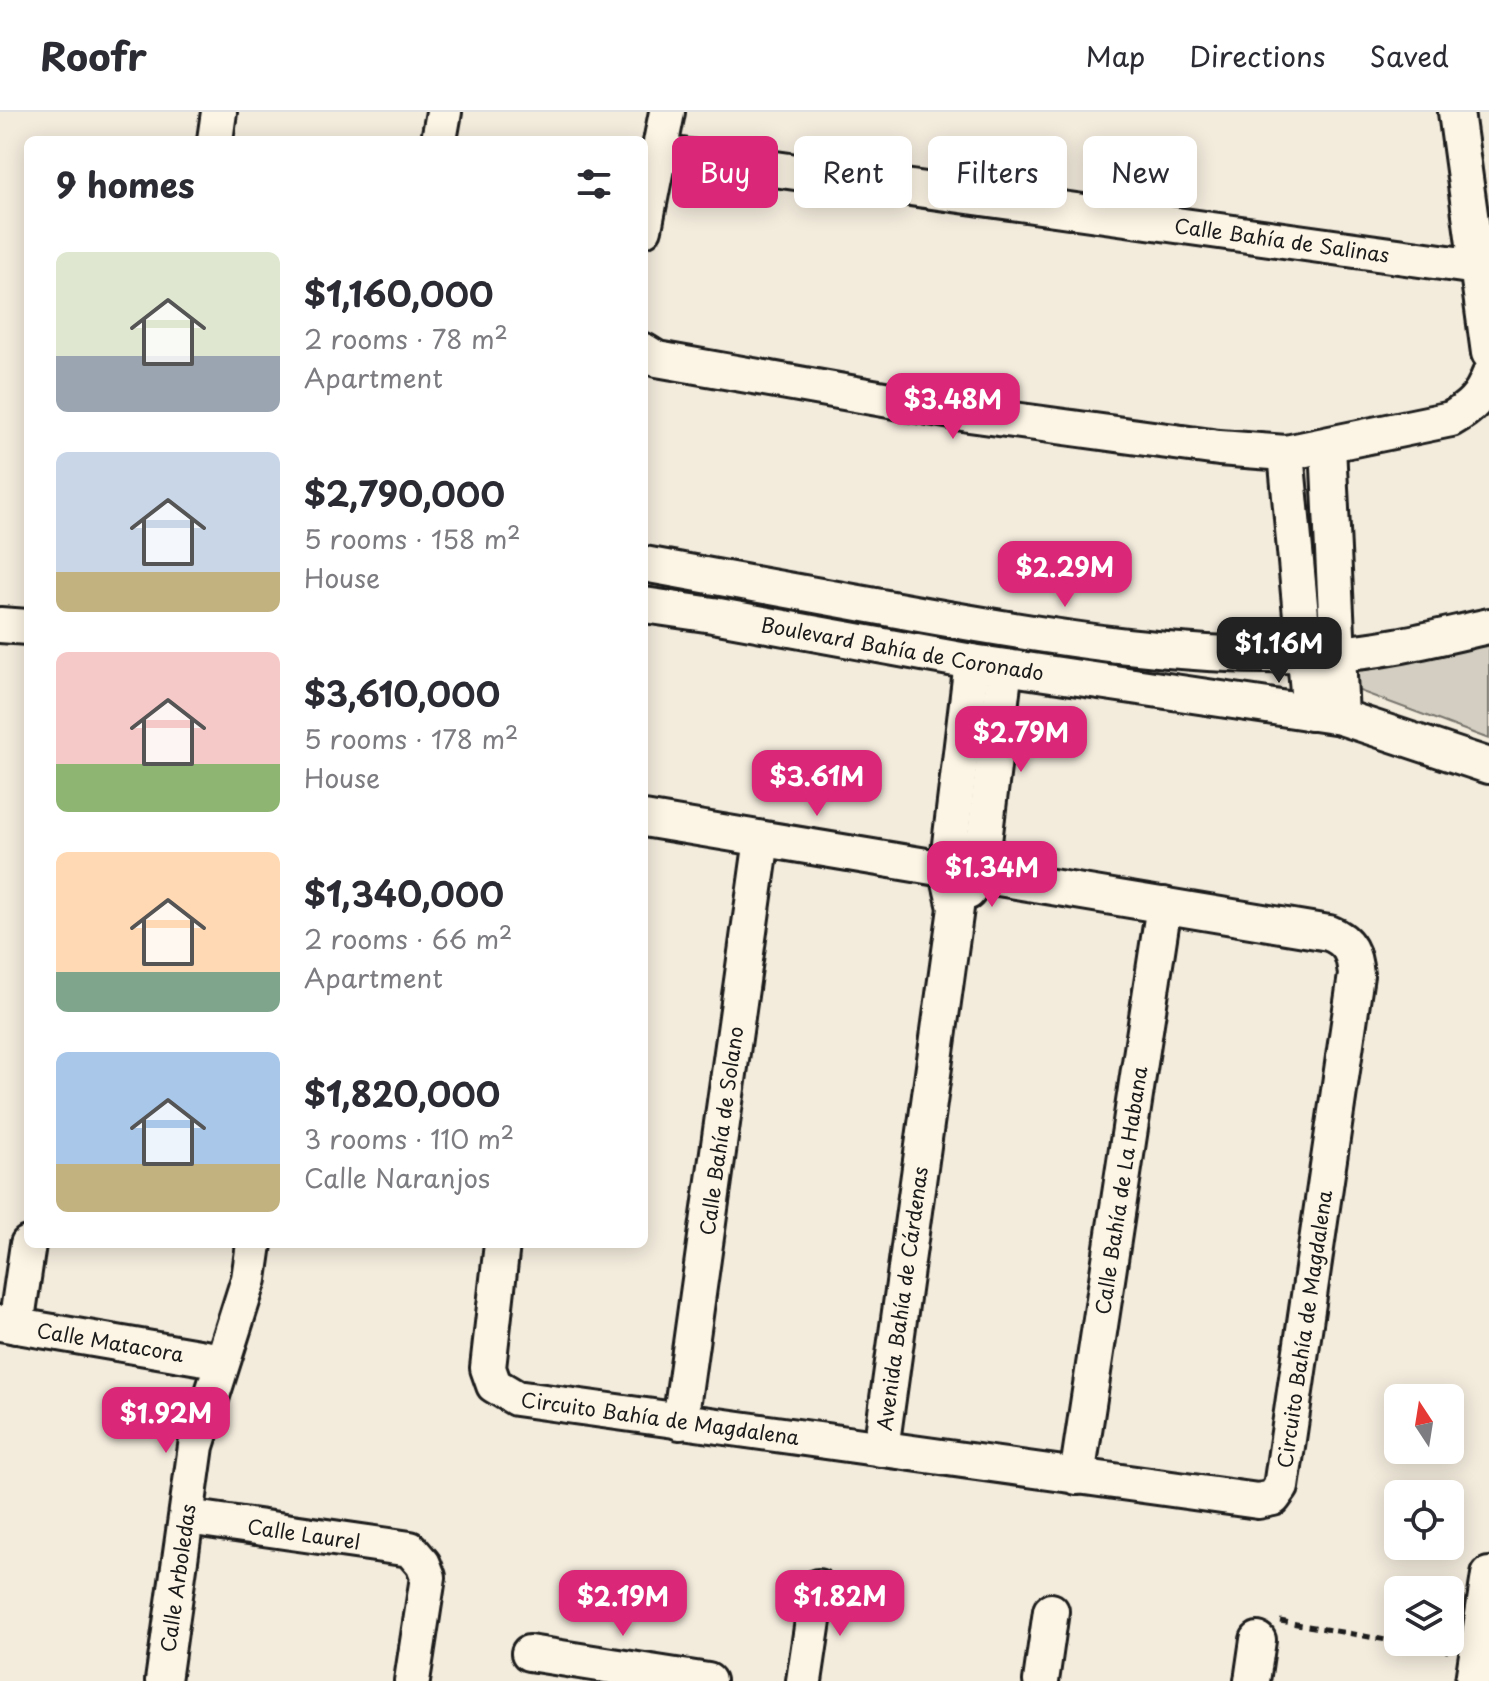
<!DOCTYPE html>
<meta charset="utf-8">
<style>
body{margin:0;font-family:"Playpen Sans",sans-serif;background:#f2f2f3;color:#2b2b33;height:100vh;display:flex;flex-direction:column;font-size:30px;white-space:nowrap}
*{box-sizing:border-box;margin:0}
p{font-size:26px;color:#7c7c81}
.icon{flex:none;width:44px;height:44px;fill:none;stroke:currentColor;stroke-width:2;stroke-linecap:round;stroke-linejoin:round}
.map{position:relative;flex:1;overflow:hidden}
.panel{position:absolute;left:24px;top:24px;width:624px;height:1112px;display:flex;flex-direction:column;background:#fff;border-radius:12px;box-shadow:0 4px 20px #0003}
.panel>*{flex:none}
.guide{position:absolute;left:672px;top:24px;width:696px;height:72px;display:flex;gap:16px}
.needle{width:52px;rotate:348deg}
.fabs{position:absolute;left:1384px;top:1272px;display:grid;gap:16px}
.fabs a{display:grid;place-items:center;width:80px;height:80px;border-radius:12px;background:#fff;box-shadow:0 4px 20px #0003;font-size:40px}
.price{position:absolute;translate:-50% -68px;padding:0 18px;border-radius:16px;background:#db2777;color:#fff;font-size:26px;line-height:52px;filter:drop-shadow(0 2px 4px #0008)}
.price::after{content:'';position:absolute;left:50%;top:48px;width:24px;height:18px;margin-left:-12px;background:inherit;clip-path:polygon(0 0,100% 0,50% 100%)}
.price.selected{background:#222;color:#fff}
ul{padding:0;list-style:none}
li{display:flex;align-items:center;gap:24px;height:200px;padding:0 32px}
li span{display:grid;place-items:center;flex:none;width:224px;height:160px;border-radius:12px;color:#555}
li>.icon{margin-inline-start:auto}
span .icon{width:96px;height:96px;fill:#fffc;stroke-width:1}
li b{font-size:34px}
h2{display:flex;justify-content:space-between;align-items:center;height:96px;padding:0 32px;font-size:34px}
.chip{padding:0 28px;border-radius:12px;background:#fff;box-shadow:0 4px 20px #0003;font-size:28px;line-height:72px}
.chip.selected{background:#db2777;color:#fff}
header{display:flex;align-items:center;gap:48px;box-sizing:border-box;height:112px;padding:0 40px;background:#fff;border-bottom:2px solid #e1e1e2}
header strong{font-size:38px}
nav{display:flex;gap:44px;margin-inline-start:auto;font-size:28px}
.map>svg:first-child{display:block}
.green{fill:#d3cec1;stroke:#78756e;stroke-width:2}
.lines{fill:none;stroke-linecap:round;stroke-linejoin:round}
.minor-casing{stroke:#1c1c1c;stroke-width:40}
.path{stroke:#1c1c1c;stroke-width:5;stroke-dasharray:8 6;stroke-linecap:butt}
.minor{stroke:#fcf5e5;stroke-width:34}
.labels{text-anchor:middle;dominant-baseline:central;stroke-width:7;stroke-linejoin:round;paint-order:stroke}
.street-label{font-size:20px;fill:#1c1c1c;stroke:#fcf5e5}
</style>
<header>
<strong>Roofr</strong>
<nav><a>Map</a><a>Directions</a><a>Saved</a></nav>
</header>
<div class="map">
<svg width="1489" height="1569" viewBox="0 0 1489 1569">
<rect width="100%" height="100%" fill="#f3ecdd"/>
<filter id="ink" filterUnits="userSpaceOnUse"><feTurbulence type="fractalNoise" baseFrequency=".0125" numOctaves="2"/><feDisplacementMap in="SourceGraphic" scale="16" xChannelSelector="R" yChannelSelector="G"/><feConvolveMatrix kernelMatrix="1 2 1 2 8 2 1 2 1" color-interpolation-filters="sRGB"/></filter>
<g filter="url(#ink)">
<path class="green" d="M1489,526V627L1354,577L1346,561L1362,551Z"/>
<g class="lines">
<defs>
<g id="minor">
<path d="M1456,0L1489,241"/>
<path d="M215,28L219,0"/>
<path d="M439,28L444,0"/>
<path id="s1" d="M660,41L1477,155"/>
<path d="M644,117L667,0"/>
<path d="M644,239L657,247L969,302L1219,336L1286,341L1451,307C1470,296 1481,286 1489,264"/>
<path d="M1328,334L1341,605"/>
<path d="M1286,341L1310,601"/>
<path d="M644,452C737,469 831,486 925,503C1061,527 1195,549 1334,542C1386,539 1438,525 1489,514"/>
<path id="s2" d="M644,493L713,503L972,550L1341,605L1489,654"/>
<path d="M0,513L28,515"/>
<path d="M968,780L980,763L1005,555"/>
<path id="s3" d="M502,1132L488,1256L494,1273L516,1286L1258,1389L1273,1386L1281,1375L1356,863C1354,842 1350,829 1329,821L644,707"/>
<path id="s4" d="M0,1211L222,1249"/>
<path d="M16,1214L28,1132"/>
<path id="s5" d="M680,1310L762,727"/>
<path id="s6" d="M881,1337L956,796L947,757L972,550"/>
<path id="s7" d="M1077,1365L1164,793"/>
<path id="s8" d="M187,1405L410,1437L423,1452L428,1465L412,1569"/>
<path d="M529,1541L708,1569"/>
<path id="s9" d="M163,1569L196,1334L249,1167L254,1132"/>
<path d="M804,1569L818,1475"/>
<path d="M1041,1569L1051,1499"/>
<path d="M1252,1569L1258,1528"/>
<path d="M1473,1569L1489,1463"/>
</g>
</defs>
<use href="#minor" class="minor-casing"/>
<path class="path" d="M1280,1509L1448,1539"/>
<use href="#minor" class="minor"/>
</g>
</g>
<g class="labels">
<g class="street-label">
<text stroke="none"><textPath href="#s1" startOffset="628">Calle Bahía de Salinas</textPath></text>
<text stroke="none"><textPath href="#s2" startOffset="262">Boulevard Bahía de Coronado</textPath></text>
<text stroke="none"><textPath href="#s5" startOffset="294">Calle Bahía de Solano</textPath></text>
<text stroke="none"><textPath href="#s7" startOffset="290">Calle Bahía de La Habana</textPath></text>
<text stroke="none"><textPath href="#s6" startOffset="152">Avenida Bahía de Cárdenas</textPath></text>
<text stroke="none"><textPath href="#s3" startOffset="1106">Circuito Bahía de Magdalena</textPath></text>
<text stroke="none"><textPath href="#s4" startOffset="112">Calle Matacora</textPath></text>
<text stroke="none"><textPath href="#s3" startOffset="314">Circuito Bahía de Magdalena</textPath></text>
<text stroke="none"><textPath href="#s8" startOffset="118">Calle Laurel</textPath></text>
<text stroke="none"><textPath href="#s9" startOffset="104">Calle Arboledas</textPath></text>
</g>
</g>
</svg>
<div class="fabs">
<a><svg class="needle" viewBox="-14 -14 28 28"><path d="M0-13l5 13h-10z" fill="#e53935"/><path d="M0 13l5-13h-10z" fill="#7c7c81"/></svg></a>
<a><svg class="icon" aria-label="locate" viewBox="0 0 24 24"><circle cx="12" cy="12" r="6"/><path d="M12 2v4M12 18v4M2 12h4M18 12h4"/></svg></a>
<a><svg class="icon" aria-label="layers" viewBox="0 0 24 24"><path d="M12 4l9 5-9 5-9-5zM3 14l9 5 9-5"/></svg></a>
</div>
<b class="price" style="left:953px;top:329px">$3.48M</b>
<b class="price" style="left:1065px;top:497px">$2.29M</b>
<b class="price selected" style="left:1279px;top:573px">$1.16M</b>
<b class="price" style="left:1021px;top:662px">$2.79M</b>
<b class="price" style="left:817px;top:706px">$3.61M</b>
<b class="price" style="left:992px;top:797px">$1.34M</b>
<b class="price" style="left:166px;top:1343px">$1.92M</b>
<b class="price" style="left:623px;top:1526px">$2.19M</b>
<b class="price" style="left:840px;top:1526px">$1.82M</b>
<div class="guide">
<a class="chip selected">Buy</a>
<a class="chip">Rent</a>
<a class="chip">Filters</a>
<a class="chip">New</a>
</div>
<section class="panel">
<h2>9 homes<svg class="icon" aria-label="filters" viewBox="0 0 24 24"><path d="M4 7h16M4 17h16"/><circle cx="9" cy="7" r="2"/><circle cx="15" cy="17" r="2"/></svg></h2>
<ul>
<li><span style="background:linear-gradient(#dfe7d0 65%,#9aa5b1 0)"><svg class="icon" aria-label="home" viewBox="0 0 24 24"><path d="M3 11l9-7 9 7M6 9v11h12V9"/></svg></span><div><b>$1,160,000</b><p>2 rooms · 78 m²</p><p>Apartment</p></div></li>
<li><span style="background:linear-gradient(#c9d6e8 75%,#c2b280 0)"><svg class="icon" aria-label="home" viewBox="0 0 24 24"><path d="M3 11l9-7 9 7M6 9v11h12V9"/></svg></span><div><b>$2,790,000</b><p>5 rooms · 158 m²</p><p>House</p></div></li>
<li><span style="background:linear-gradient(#f6c9c9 70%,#8fb573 0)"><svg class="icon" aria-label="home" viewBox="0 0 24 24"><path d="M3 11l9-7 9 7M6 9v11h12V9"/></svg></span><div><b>$3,610,000</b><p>5 rooms · 178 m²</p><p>House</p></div></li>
<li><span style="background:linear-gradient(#ffd9b3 75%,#7fa58c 0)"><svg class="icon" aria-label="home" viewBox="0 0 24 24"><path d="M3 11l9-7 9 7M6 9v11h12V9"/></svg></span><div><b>$1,340,000</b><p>2 rooms · 66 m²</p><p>Apartment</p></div></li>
<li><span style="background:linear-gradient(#a9c7e8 70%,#c2b280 0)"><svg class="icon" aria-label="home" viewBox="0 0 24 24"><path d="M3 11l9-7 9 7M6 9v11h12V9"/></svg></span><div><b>$1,820,000</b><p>3 rooms · 110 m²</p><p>Calle Naranjos</p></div></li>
</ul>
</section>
</div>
